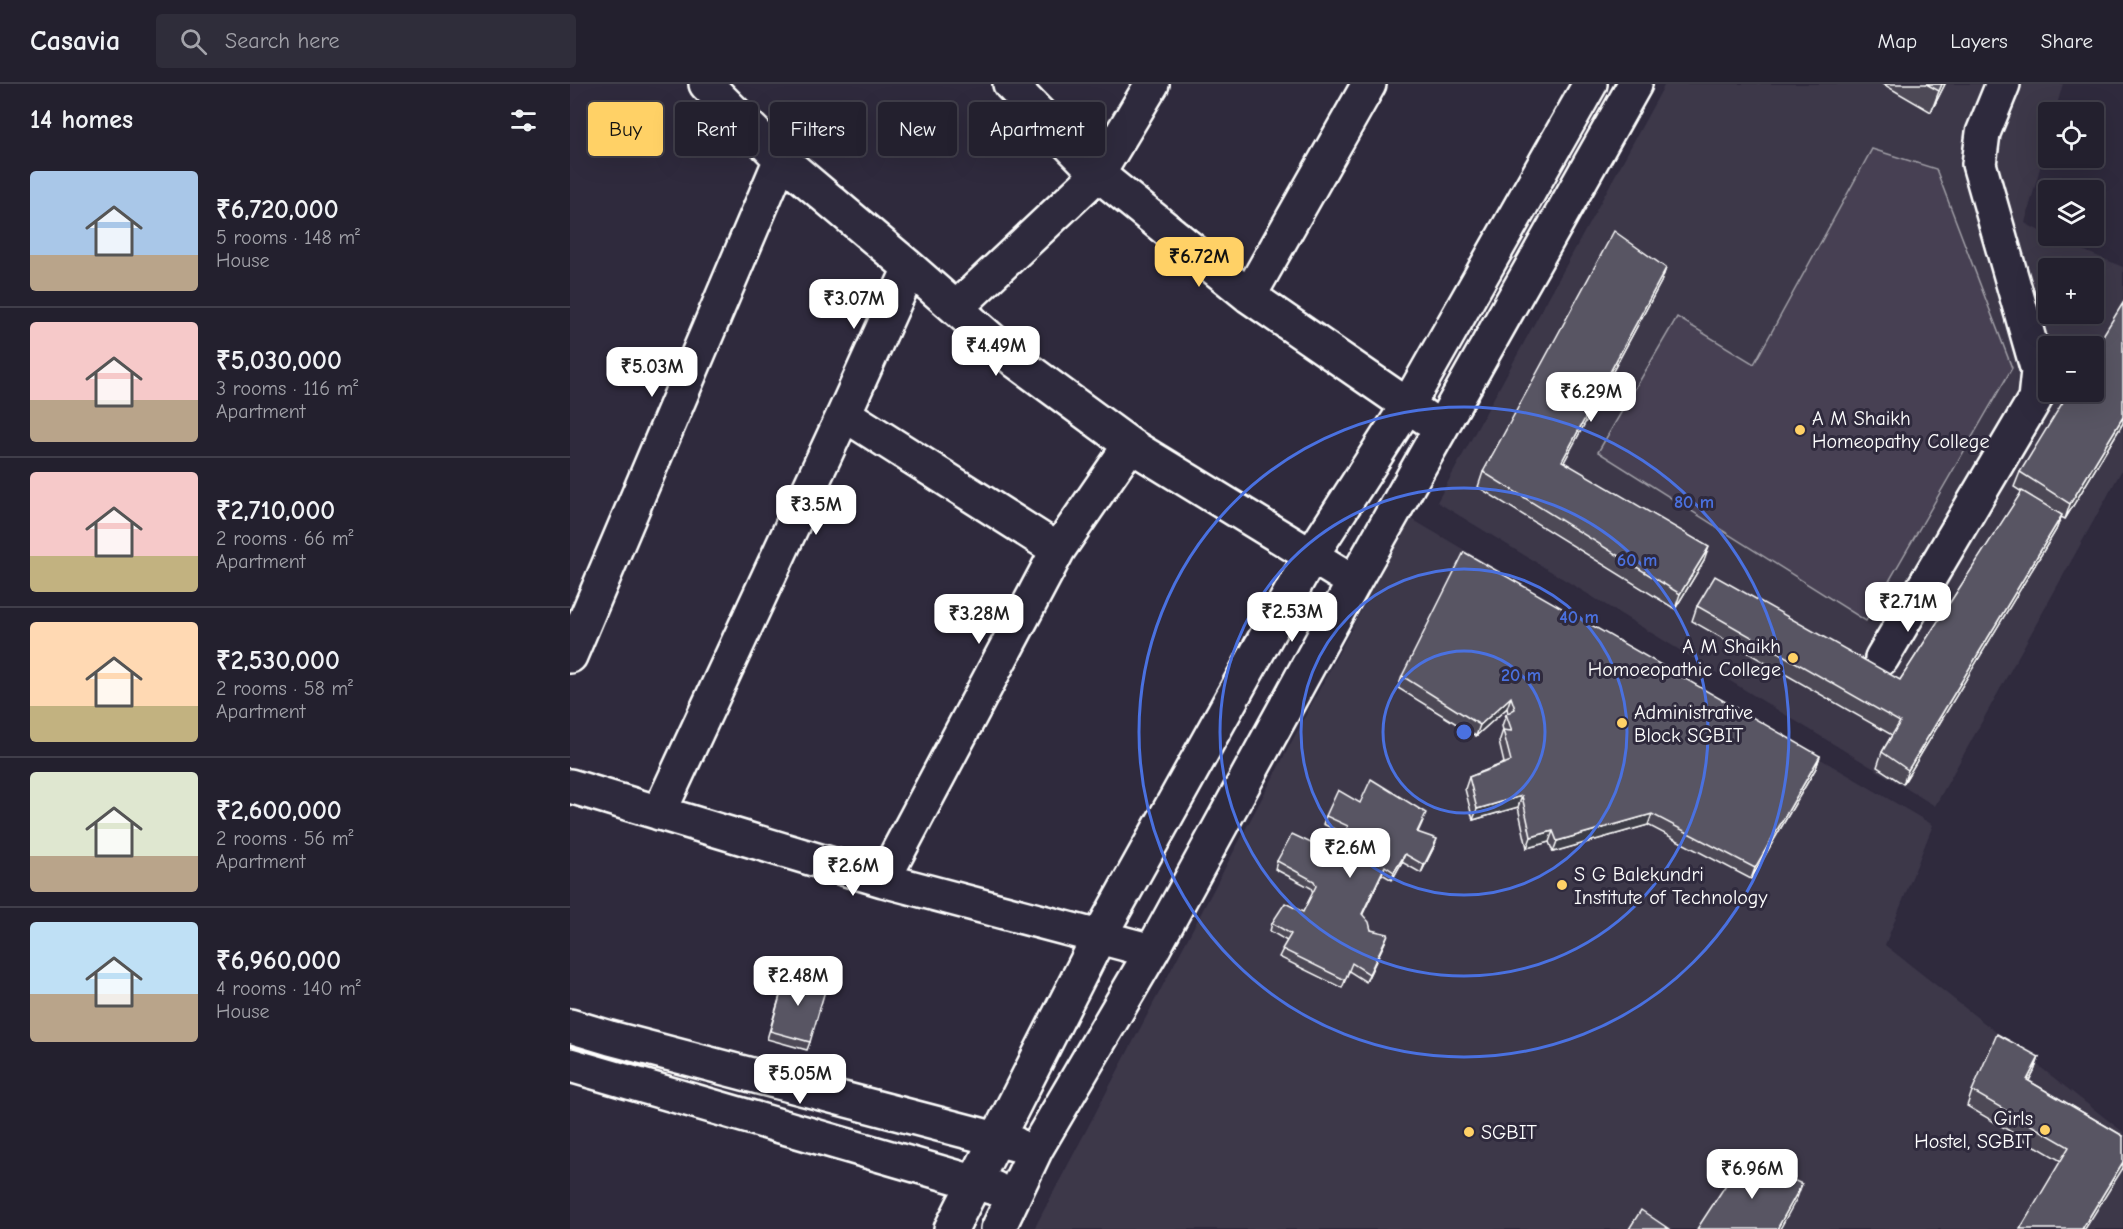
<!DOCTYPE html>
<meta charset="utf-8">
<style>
body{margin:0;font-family:"Comic Neue",sans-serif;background:#2f2d3a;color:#f1f3f6;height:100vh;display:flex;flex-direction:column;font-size:22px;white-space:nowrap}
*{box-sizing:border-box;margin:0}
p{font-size:20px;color:#a3a3aa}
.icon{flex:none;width:33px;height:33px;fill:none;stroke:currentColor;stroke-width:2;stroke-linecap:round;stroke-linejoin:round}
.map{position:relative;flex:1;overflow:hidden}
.panel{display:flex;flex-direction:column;background:#23202e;width:570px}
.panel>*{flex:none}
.hud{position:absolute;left:18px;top:18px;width:570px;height:54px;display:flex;gap:12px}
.fabs{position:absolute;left:1468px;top:18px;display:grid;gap:12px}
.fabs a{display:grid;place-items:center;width:66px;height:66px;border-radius:6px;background:#23202e;box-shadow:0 6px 24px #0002,0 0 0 2px #403e4a;font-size:30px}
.price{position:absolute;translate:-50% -51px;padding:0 14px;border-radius:12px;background:#fff;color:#222;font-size:20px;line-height:39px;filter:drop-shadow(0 2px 3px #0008)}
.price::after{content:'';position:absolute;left:50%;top:36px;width:18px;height:14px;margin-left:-9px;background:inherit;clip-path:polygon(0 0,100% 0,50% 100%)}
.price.current{background:#ffd166;color:#111}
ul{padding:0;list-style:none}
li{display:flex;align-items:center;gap:18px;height:150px;padding:0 30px}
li+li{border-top:2px solid #403e4a}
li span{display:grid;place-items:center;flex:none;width:168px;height:120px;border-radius:6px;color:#555}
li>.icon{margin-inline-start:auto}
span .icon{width:72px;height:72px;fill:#fffc;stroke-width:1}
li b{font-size:26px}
h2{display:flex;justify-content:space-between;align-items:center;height:72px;padding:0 30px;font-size:26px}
.chip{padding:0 21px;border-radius:6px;background:#23202e;box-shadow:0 6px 24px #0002,0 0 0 2px #403e4a;font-size:21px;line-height:54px}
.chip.current{background:#ffd166;color:#111}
header{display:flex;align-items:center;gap:36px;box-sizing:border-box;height:84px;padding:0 30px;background:#23202e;border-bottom:2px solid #403e4a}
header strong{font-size:28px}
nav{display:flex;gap:33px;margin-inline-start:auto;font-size:21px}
.search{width:420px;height:54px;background:#2f2d3a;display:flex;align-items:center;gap:15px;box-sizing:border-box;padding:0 21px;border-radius:6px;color:#a3a3aa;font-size:22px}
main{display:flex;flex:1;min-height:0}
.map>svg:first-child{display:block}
.built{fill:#3c3749;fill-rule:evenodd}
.pitch{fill:#464152;stroke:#a2a0a8;stroke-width:1.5}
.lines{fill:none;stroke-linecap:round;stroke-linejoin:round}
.minor-casing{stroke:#fff;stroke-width:38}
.minor{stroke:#2f2a3d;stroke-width:33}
.wall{fill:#4d4956;stroke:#fff;stroke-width:1.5}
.shaded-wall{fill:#3e3c46;stroke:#fff;stroke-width:1.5}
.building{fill:#595564;stroke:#fff;stroke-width:1.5}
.ring{fill:none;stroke:#4a71e0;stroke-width:3}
.poi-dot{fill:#ffd166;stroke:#2f2a3d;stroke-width:2}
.labels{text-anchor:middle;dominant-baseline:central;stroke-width:6;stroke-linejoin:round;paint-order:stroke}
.poi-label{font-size:20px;fill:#fff;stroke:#2f2a3d;text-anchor:start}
.centre{fill:#4a71e0;stroke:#2f2a3d;stroke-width:3}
.ring-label{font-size:18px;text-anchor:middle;font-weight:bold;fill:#4a71e0;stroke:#2f2a3d;stroke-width:6;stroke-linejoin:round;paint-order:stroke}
</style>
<header>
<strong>Casavia</strong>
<div class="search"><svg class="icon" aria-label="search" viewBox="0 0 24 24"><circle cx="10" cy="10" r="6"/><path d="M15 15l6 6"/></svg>Search here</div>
<nav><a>Map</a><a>Layers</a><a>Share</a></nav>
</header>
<main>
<section class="panel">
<h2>14 homes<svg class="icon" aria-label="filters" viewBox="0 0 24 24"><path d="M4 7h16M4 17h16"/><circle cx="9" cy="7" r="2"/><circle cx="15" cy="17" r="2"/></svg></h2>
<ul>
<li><span style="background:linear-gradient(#a9c7e8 70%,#b9a48a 0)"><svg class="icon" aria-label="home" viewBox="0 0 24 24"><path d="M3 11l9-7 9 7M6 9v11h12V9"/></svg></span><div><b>₹6,720,000</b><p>5 rooms · 148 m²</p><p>House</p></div></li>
<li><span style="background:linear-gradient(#f6c9c9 65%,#b9a48a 0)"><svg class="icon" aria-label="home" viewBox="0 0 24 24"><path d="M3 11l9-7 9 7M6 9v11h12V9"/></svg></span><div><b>₹5,030,000</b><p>3 rooms · 116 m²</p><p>Apartment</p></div></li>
<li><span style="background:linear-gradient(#f6c9c9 70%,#c2b280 0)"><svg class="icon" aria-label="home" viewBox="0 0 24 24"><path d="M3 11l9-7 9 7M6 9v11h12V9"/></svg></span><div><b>₹2,710,000</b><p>2 rooms · 66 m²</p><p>Apartment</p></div></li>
<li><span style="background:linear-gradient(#ffd9b3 70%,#c2b280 0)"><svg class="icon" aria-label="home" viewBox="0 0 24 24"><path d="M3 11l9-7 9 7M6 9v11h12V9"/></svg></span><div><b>₹2,530,000</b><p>2 rooms · 58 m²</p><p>Apartment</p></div></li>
<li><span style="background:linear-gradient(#dfe7d0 70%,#b9a48a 0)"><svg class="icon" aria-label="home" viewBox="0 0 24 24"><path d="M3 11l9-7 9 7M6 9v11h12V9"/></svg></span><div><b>₹2,600,000</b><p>2 rooms · 56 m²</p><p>Apartment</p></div></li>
<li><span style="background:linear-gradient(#bfe0f5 60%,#b9a48a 0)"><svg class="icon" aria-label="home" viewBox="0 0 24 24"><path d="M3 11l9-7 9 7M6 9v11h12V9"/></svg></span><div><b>₹6,960,000</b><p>4 rooms · 140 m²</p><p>House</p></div></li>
</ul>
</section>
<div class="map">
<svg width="1553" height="1145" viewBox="0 0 1553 1145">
<rect width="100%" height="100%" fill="#2f2a3d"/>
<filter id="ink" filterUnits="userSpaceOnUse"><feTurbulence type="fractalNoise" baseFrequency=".0167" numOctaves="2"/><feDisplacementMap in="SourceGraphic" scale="12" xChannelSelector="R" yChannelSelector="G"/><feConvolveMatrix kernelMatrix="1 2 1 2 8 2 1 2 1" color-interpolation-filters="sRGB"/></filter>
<g filter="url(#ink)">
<path class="built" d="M1095,0H1493L1485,28H1479V51L1455,139L1479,152L1553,183V384L1365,722L867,418ZM1479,184H1524V230H1479ZM1479,262H1524V308H1479Z
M840,434L1363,741L1315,861L1553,1048V1145H464Z"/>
<path class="pitch" d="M1302,65L1366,85L1442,284L1296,537L1028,368L1107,233L1184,280Z"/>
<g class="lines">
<defs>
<path id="minor" d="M136,0L211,75L340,184L447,278L560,361L784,498
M440,0L528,90L679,212L856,334
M679,212L799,0
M386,224L528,90L582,0
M274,330L340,184
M0,572L211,75
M1312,574L1465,315L1468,287L1409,80L1413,49L1433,0
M0,702L313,796L582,867
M89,729L274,330L488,466
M313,796L488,466L560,361
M0,942L40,954L445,1060
M0,981L424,1104
M381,1145L529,853L741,472L838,321L1020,0
M428,1145L466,1065L582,867L784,498L1065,0"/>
</defs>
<use href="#minor" class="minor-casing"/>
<use href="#minor" class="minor"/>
</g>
<path class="wall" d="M1313,0H1375L1361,28Z
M1096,184L1091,198L994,378L1134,477L1105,525L908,403L913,388Z
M1553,339L1495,435L1491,433L1486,446L1333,700L1307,683L1312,668L1322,651L1122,537L1127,522L1330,596L1452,408L1444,403L1450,388Z
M832,592L1250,672L1246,684L1181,795L1078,741L983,768L979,758L957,764L948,723L903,736L895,705L899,693L934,679L929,658L933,646L932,642L936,630L938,629L937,624L906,652L828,604Z
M790,719L853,737L848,748L864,763L851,789L832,778L822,796L812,790L792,831L801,846L815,858L796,898L779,887L772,904L709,873L717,857L700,847L702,839L733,828L743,809L741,804L705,785L707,777L762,769H768L775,750L753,740L756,732Z
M217,888L240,958L237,966L197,955Z
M1469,973L1464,987L1459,997L1553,1052L1491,1077L1397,1022L1402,1007Z"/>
<path class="shaded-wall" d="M1372,0H1375L1361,28L1369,7Z
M1096,184L1091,198L987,391L992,377Z
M1553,333V339L1495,435L1500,420Z
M1492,431L1486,446L1333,700L1338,686Z
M1139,463L1134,477L1105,525L1110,510Z
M941,613L937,624L906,652L910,641Z
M1250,672L1246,684L1181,795L1185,784Z
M952,712L948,723L903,736L907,725Z
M1082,730L1078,741L983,768L987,757Z
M983,747L979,758L957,764L961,753Z
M867,755L864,763L851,789L854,781Z
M835,770L832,778L822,796L824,788Z
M815,782L812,790L789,838L792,830Z
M818,850L815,858L796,898L799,890Z
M1469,973L1464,987L1451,1011L1457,996Z
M1553,1078V1084L1515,1145H1512Z
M1232,1100L1227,1114L1210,1145H1207Z"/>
<path class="building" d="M1356,0H1372L1369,7Z
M1044,147L1096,184L992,377L1139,463L1110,510L913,388Z
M1553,219V333L1500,420L1450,388L1499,308H1524V266Z
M1452,407L1492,431L1338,686L1312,668L1330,638L1127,522L1145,492L1330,596Z
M894,468L1250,672L1185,784L1082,730L987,757L983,747L961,753L952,712L907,725L899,693L941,677L933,646L942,647L936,630L945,625L941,613L910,641L832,592Z
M801,695L856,729L847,748L867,755L854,781L835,770L824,788L815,782L792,830L799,838L801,846L818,850L799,890L782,879L775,896L712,865L721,850L702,839L715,819L733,828L746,802L744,797L707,777L722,750L762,769L770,770V760L778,742L756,732L768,706L790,719Z
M217,888L257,900L240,958L200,947Z
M1427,950L1469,973L1457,996L1553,1052V1078L1512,1145H1450L1499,1063L1402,1007Z
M1174,1073L1232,1100L1207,1145H1127Z
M1071,1126L1099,1145H1059Z"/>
</g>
<g class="ring">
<circle cx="894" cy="648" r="81"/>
<circle cx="894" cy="648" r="163"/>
<circle cx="894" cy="648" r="244"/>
<circle cx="894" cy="648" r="325"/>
</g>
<g class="poi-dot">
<circle cx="1230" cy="346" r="6"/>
<circle cx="1223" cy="574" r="6"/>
<circle cx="1052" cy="639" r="6"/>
<circle cx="992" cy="801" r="6"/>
<circle cx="1475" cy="1046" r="6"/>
<circle cx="899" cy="1048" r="6"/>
</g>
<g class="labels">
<g class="poi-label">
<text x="1242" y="334">A M Shaikh<tspan x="1242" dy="23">Homeopathy College</tspan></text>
<text x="1211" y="562" text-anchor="end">A M Shaikh<tspan x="1211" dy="23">Homoeopathic College</tspan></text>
<text x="1064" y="628">Administrative<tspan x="1064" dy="23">Block SGBIT</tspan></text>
<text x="1004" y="790">S G Balekundri<tspan x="1004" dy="23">Institute of Technology</tspan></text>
<text x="1463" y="1034" text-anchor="end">Girls<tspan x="1463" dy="23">Hostel, SGBIT</tspan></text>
<text x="911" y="1048">SGBIT</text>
</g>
</g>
<circle cx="894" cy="648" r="9" class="centre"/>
<g class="ring-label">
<text x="1124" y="424">80 m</text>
<text x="1067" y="482">60 m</text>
<text x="1009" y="539">40 m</text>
<text x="951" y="597">20 m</text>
</g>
</svg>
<div class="fabs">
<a><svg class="icon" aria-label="locate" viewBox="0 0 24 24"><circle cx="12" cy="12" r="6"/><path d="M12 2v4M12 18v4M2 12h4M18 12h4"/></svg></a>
<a><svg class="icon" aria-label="layers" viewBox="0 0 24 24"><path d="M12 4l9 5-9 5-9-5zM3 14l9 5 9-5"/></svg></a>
<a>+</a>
<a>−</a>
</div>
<b class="price current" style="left:629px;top:204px">₹6.72M</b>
<b class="price" style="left:284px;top:246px">₹3.07M</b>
<b class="price" style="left:426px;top:293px">₹4.49M</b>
<b class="price" style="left:82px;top:314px">₹5.03M</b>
<b class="price" style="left:1021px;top:339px">₹6.29M</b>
<b class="price" style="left:246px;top:452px">₹3.5M</b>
<b class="price" style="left:1338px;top:549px">₹2.71M</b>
<b class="price" style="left:722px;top:559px">₹2.53M</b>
<b class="price" style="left:409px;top:561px">₹3.28M</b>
<b class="price" style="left:780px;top:795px">₹2.6M</b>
<b class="price" style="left:283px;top:813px">₹2.6M</b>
<b class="price" style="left:228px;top:923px">₹2.48M</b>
<b class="price" style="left:230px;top:1021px">₹5.05M</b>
<b class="price" style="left:1182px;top:1116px">₹6.96M</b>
<div class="hud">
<a class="chip current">Buy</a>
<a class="chip">Rent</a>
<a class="chip">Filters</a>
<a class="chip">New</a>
<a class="chip">Apartment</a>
</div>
</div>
</main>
